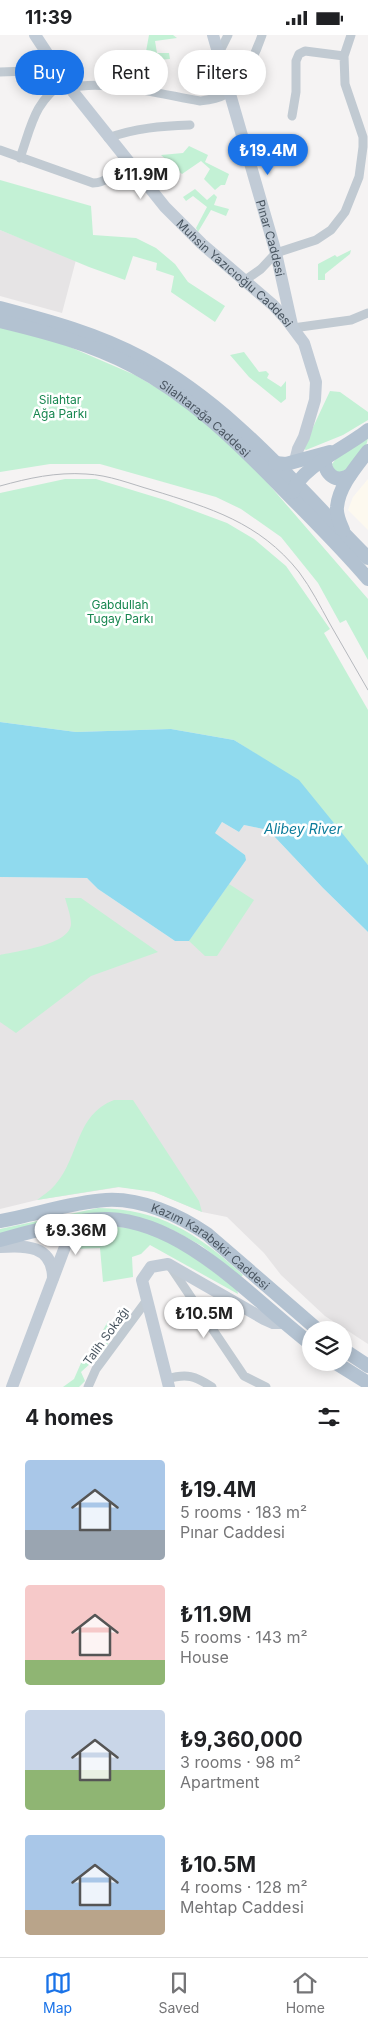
<!DOCTYPE html>
<meta charset="utf-8">
<style>
body{margin:0;font-family:Inter,sans-serif;background:#f2f2f2;color:#202124;height:100vh;display:flex;flex-direction:column;font-size:19px;white-space:nowrap}
*{box-sizing:border-box;margin:0}
p{font-size:16px;color:#757577}
.icon{flex:none;width:28px;height:28px;fill:none;stroke:currentColor;stroke-width:2;stroke-linecap:round;stroke-linejoin:round}
.map{position:relative;height:1352px;overflow:hidden}
.drawer{display:flex;flex-direction:column;background:#fff;flex:1}
.drawer>*{flex:none}
.top-card{position:absolute;left:15px;top:15px;width:339px;height:45px;display:flex;gap:10px}
.fabs{position:absolute;left:302px;top:1286px;display:grid;gap:10px}
.fabs a{display:grid;place-items:center;width:50px;height:50px;border-radius:50%;background:#fff;box-shadow:0 2px 12px #0003;font-size:25px}
.price{position:absolute;translate:-50% -42px;padding:0 11px;border-radius:18px;background:#fff;color:#222;font-size:16px;line-height:32px;filter:drop-shadow(0 1px 2px #0008)}
.price::after{content:'';position:absolute;left:50%;top:30px;width:15px;height:11px;margin-left:-8px;background:inherit;clip-path:polygon(0 0,100% 0,50% 100%)}
.price.on{background:#1a73e8;color:#fff}
ul{padding:0;list-style:none}
li{display:flex;align-items:center;gap:15px;height:125px;padding:0 25px}
li span{display:grid;place-items:center;flex:none;width:140px;height:100px;border-radius:5px;color:#555}
li>.icon{margin-inline-start:auto}
span .icon{width:60px;height:60px;fill:#fffc;stroke-width:1}
li b{font-size:21px}
h2{display:flex;justify-content:space-between;align-items:center;height:60px;padding:0 25px;font-size:21px}
.chip{padding:0 18px;border-radius:22px;background:#fff;box-shadow:0 2px 12px #0003;font-size:18px;line-height:45px}
.chip.on{background:#1a73e8;color:#fff}
.status{display:flex;justify-content:space-between;align-items:center;height:35px;padding:0 25px;background:#fff;direction:ltr}
.status svg{height:14px;fill:currentColor}
.tabs{display:flex;justify-content:space-around;align-items:center;height:70px;border-top:1px solid #e0e0e0;background:#fff;font-size:14px;color:#757577}
.tabs a{display:grid;justify-items:center;gap:2px}
.tabs .on{color:#1a73e8}
.map>svg:first-child{display:block}
.commercial{fill:#fdf9ef}
.education{fill:#e6e4e5}
.green{fill:#c3f1d5}
.water{fill:#90daee}
.lines{fill:none;stroke-linecap:round;stroke-linejoin:round}
.street{stroke:#c1cad2;stroke-width:9}
.secondary{stroke:#c1cbd6;stroke-width:12}
.primary{stroke:#b3c2d1;stroke-width:14}
.tram{stroke:#b5b8bd;stroke-width:1}
.labels{text-anchor:middle;dominant-baseline:central;stroke-width:5;stroke-linejoin:round;paint-order:stroke}
.street-label{font-size:12px;fill:#4a5661;stroke:#fff}
.park-label{font-size:12px;fill:#17864f;stroke:#fff}
.water-label{font-size:14px;font-style:italic;fill:#0c7c9b;stroke:#fff}
</style>
<div class="status"><b>11:39</b><svg viewBox="0 0 49 12"><path d="M0 12V9h3v3zM5 12V6h3v6zM10 12V3h3v9zM15 12V0h3v12zM26 1h20v11H26zM47 4h2v5h-2z"/></svg></div>
<div class="map">
<svg width="368" height="1352" viewBox="0 0 368 1352">
<rect width="100%" height="100%" fill="#f5f3f3"/>
<path class="commercial" d="M368,444V495L348,475L353,462Z"/>
<path class="education" d="M0,195L76,225L62,278L0,261Z
M222,787L239,797L244,790L263,794L272,799L323,853L368,897V1309L325,1281L281,1240L264,1218L227,1182L202,1177L152,1156L120,1152L37,1165L0,1174V842L87,843L98,854L175,906H189L245,820L214,798Z"/>
<path class="green" d="M149,0H173L177,3L155,6L157,18H169L170,24L157,25L145,22Z
M189,111L208,120L205,127L229,139L225,150H221L215,155L204,144L210,134L201,126L182,139L161,120L183,118Z
M0,145L91,171L93,200L136,203L156,213L175,229L188,247L225,271L215,287L171,257L174,241L156,235L157,228L133,221L125,245L89,232L0,195Z
M195,154L207,165L214,159L217,162L214,170L229,174L226,181L211,175L198,197L196,193L207,172L193,161L186,166L183,162Z
M351,215L350,219L325,239V245H318V229L335,220L337,222Z
M0,292L56,306L135,340L176,364L246,423L368,564V625L346,585L340,588L318,548L281,502L241,474L216,462L100,429H50L0,437Z
M244,317L259,337L266,336L269,339L267,343L281,352L286,346V364L281,368L249,342L230,320Z
M330,356L340,357L368,377V385L343,400L306,415L304,414L307,405Z
M368,400C368,416 353,432 339,438L333,434L332,429L336,424Z
M65,444H96L168,466L227,488L254,504L286,531L330,594L324,598L368,675V830L264,724L234,705L171,694L76,697L0,687V458Z
M229,849L254,865L217,921H205L189,906Z
M65,863H81L158,917L91,941L16,998L0,987V920C17,916 70,910 71,889C71,881 67,870 65,863Z
M114,1065H133L199,1166L202,1177L154,1157L118,1152L37,1165C43,1160 50,1156 55,1150C80,1121 75,1080 114,1065Z
M98,1173C161,1174 198,1199 243,1240L241,1242L202,1211L171,1194L142,1184L0,1199V1194Z
M96,1189C110,1191 125,1192 138,1195C176,1204 206,1232 237,1254L238,1259L150,1210L141,1219L132,1222L133,1242L103,1247L100,1213L74,1214L81,1196Z
M108,1286L120,1289L103,1317L81,1337L85,1346L79,1352H63L74,1344L81,1328L106,1307L101,1299Z"/>
<path class="water" d="M0,687L76,697L171,694L234,705L299,745L368,830V897L323,853L272,799L263,794L244,790L239,797L222,787L215,798L245,820L246,825L189,906H175L98,854L87,843L0,842Z"/>
<g class="lines">
<path class="street" d="M218,20L228,0
M0,37L57,35
M70,53C105,44 164,60 200,66C208,65 217,64 224,60C241,51 256,18 262,0
M292,81L296,57V26L299,19L305,16L344,21
M108,103C135,93 162,91 190,90
M0,115L93,148C109,148 115,135 124,123
M20,123C32,89 34,67 65,46
M244,246L261,234L276,218L316,205L331,195L345,177L359,142L363,112V102L345,49L344,21L351,0
M293,293L351,285L368,278
M170,1231L244,1341L266,1352
M167,1344C187,1338 195,1341 212,1352
M88,1352L96,1334L147,1265"/>
<g class="secondary">
<path id="s1" d="M35,0L70,53L165,172L202,209L273,270L286,284L304,308L316,347L315,365L304,402L298,414L295,426"/>
<path id="s2" d="M213,0L276,218L292,290"/>
<path d="M0,1212C25,1210 53,1210 53,1243"/>
<path d="M12,1352L74,1188"/>
<path d="M169,1352L142,1245L151,1232L168,1229L264,1284L273,1288H284"/>
</g>
<g class="primary">
<path d="M0,273C49,286 98,299 142,323C232,371 297,452 368,523"/>
<path id="s3" d="M0,286C46,297 91,309 133,331C190,361 235,405 279,450C309,481 340,511 368,544"/>
<path d="M325,424C324,439 336,449 350,440"/>
<path d="M275,428L286,429L330,417"/>
<path d="M293,457C299,433 349,411 368,395"/>
<path d="M343,495C340,488 336,480 337,472C339,451 356,432 368,416"/>
<path id="s4" d="M0,1186C35,1180 71,1167 106,1165C141,1163 179,1180 207,1199L318,1295"/>
<path d="M0,1205C29,1197 79,1183 108,1184C186,1187 252,1264 311,1309"/>
<path d="M344,1315L368,1331"/>
<path d="M336,1328L368,1348"/>
</g>
<path class="tram" d="M0,451C29,443 56,437 86,439C109,440 131,449 152,455C210,473 259,487 299,537C311,553 320,571 330,589C343,611 355,633 368,655"/>
</g>
<g class="labels">
<g class="street-label">
<text stroke="none"><textPath href="#s2" startOffset="211">Pınar Caddesi</textPath></text>
<text stroke="none"><textPath href="#s1" startOffset="312">Muhsin Yazıcıoğlu Caddesi</textPath></text>
<text stroke="none"><textPath href="#s3" startOffset="230">Silahtarağa Caddesi</textPath></text>
<text stroke="none"><textPath href="#s4" startOffset="226">Kazım Karabekir Caddesi</textPath></text>
<text transform="translate(106 1301) rotate(-54)">Talih Sokağı</text>
</g>
<g class="park-label">
<text x="60" y="364">Silahtar<tspan x="60" dy="14">Ağa Parkı</tspan></text>
<text x="120" y="569">Gabdullah<tspan x="120" dy="14">Tugay Parkı</tspan></text>
</g>
<g class="water-label">
<text x="303" y="793">Alibey River</text>
</g>
</g>
</svg>
<div class="fabs">
<a><svg class="icon" aria-label="layers" viewBox="0 0 24 24"><path d="M12 4l9 5-9 5-9-5zM3 14l9 5 9-5"/></svg></a>
</div>
<b class="price on" style="left:268px;top:141px">₺19.4M</b>
<b class="price" style="left:141px;top:165px">₺11.9M</b>
<b class="price" style="left:76px;top:1221px">₺9.36M</b>
<b class="price" style="left:204px;top:1304px">₺10.5M</b>
<div class="top-card">
<a class="chip on">Buy</a>
<a class="chip">Rent</a>
<a class="chip">Filters</a>
</div>
</div>
<section class="drawer">
<h2>4 homes<svg class="icon" aria-label="filters" viewBox="0 0 24 24"><path d="M4 7h16M4 17h16"/><circle cx="9" cy="7" r="2"/><circle cx="15" cy="17" r="2"/></svg></h2>
<ul>
<li><span style="background:linear-gradient(#a9c7e8 70%,#9aa5b1 0)"><svg class="icon" aria-label="home" viewBox="0 0 24 24"><path d="M3 11l9-7 9 7M6 9v11h12V9"/></svg></span><div><b>₺19.4M</b><p>5 rooms · 183 m²</p><p>Pınar Caddesi</p></div></li>
<li><span style="background:linear-gradient(#f6c9c9 75%,#8fb573 0)"><svg class="icon" aria-label="home" viewBox="0 0 24 24"><path d="M3 11l9-7 9 7M6 9v11h12V9"/></svg></span><div><b>₺11.9M</b><p>5 rooms · 143 m²</p><p>House</p></div></li>
<li><span style="background:linear-gradient(#c9d6e8 60%,#8fb573 0)"><svg class="icon" aria-label="home" viewBox="0 0 24 24"><path d="M3 11l9-7 9 7M6 9v11h12V9"/></svg></span><div><b>₺9,360,000</b><p>3 rooms · 98 m²</p><p>Apartment</p></div></li>
<li><span style="background:linear-gradient(#a9c7e8 75%,#b9a48a 0)"><svg class="icon" aria-label="home" viewBox="0 0 24 24"><path d="M3 11l9-7 9 7M6 9v11h12V9"/></svg></span><div><b>₺10.5M</b><p>4 rooms · 128 m²</p><p>Mehtap Caddesi</p></div></li>
</ul>
</section>
<nav class="tabs">
<a class="on"><svg class="icon" aria-label="map" viewBox="0 0 24 24"><path d="M3 6l6-2 6 2 6-2v14l-6 2-6-2-6 2zM9 4v14M15 6v14"/></svg>Map</a>
<a><svg class="icon" aria-label="saved" viewBox="0 0 24 24"><path d="M7 4h10v16l-5-4-5 4z"/></svg>Saved</a>
<a><svg class="icon" aria-label="home" viewBox="0 0 24 24"><path d="M3 11l9-7 9 7M6 9v11h12V9"/></svg>Home</a>
</nav>
